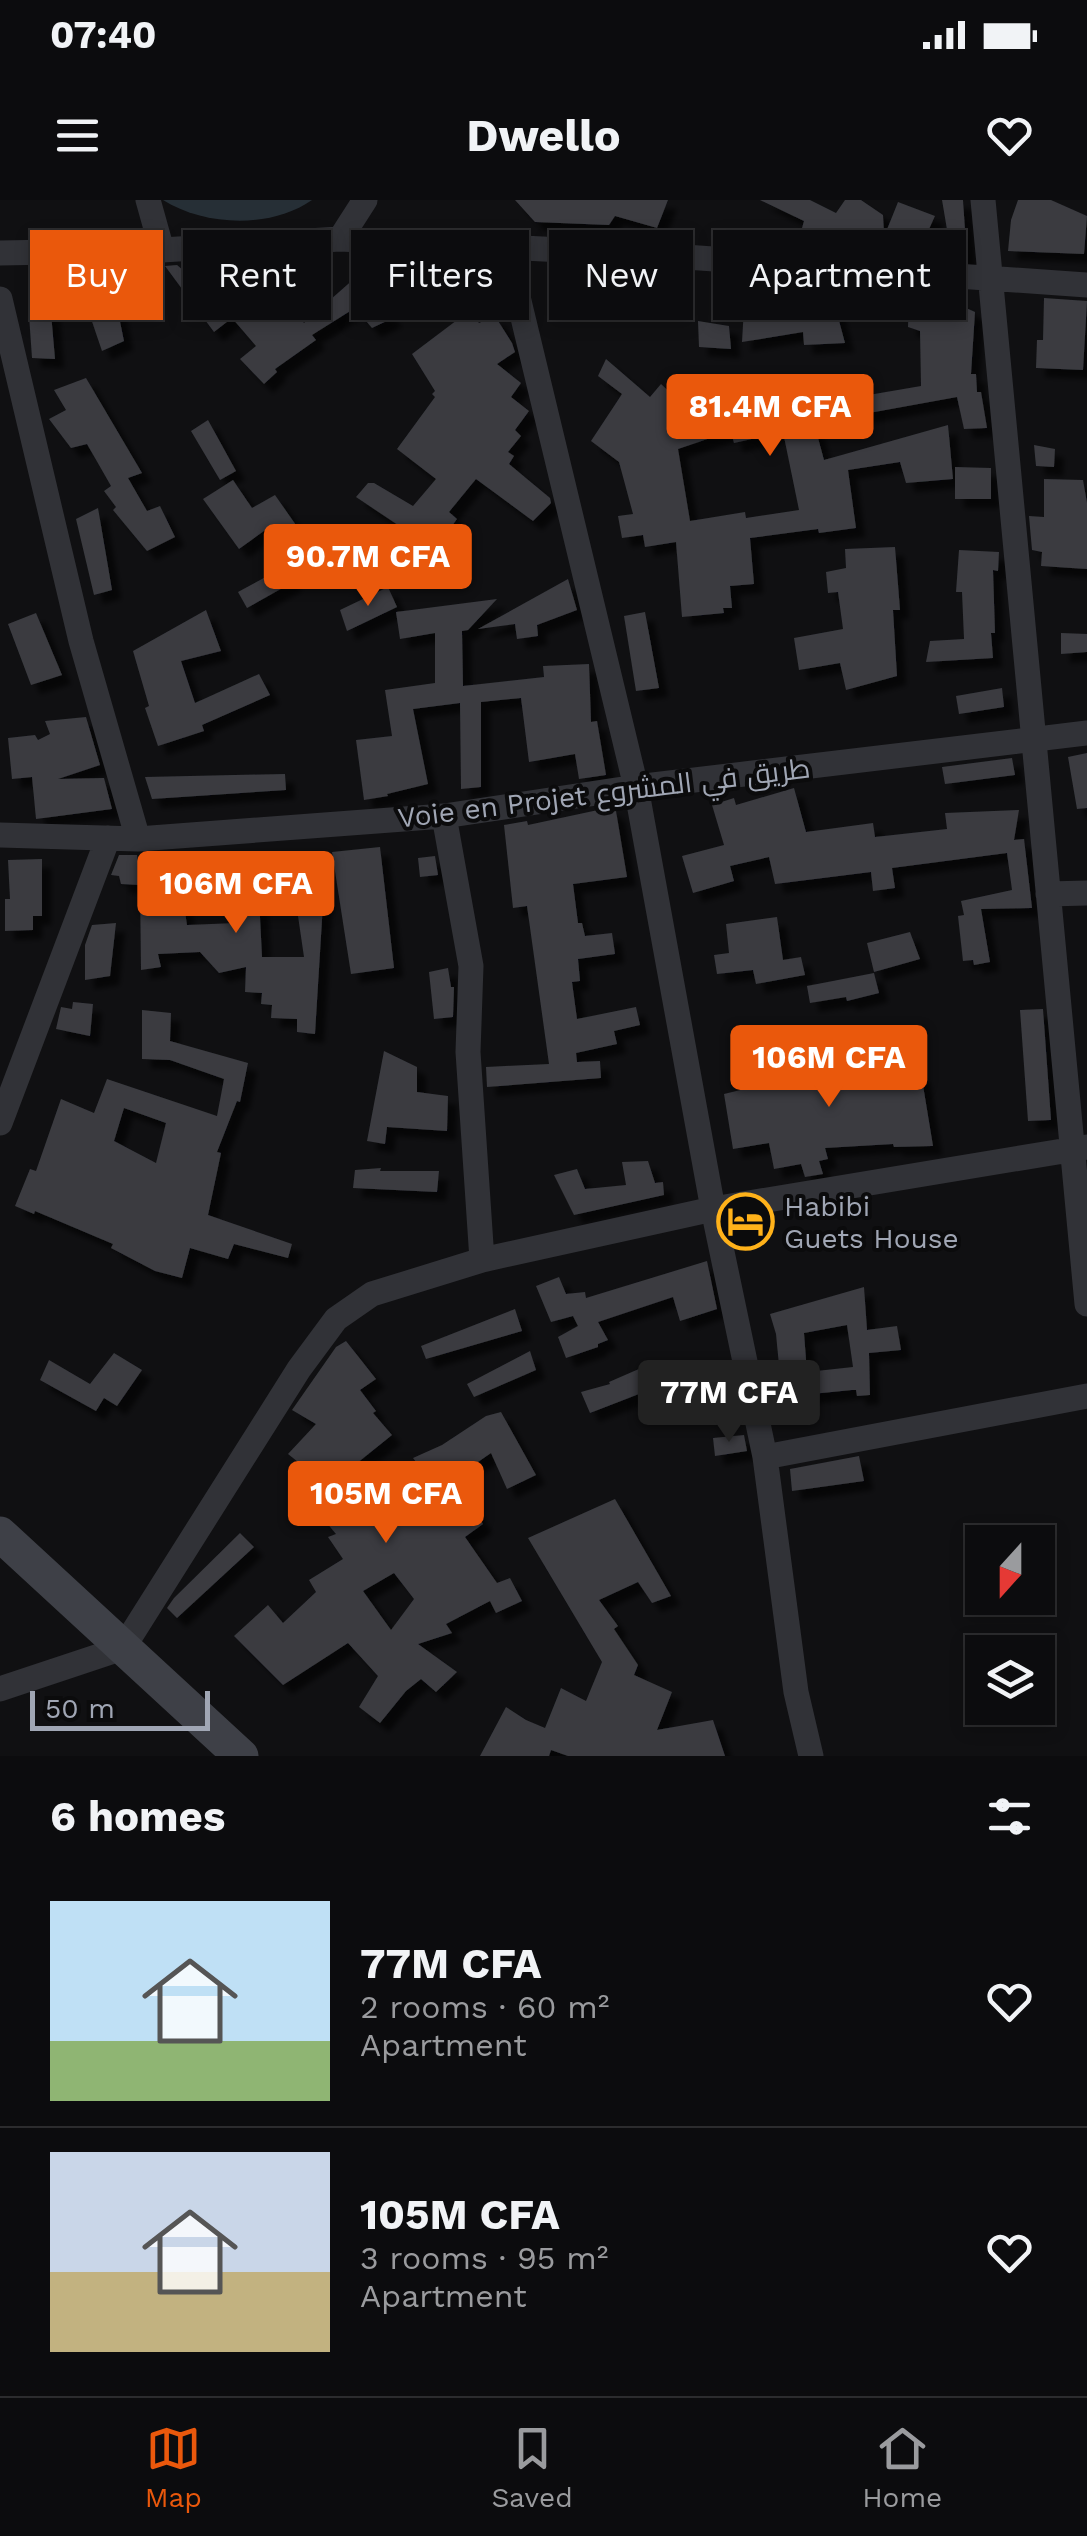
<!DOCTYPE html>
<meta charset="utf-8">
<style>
body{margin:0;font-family:"Work Sans",Cairo,sans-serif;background:#1a1a1c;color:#f1f3f6;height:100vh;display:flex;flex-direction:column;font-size:38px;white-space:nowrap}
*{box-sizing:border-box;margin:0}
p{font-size:32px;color:#9a9b9e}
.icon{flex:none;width:55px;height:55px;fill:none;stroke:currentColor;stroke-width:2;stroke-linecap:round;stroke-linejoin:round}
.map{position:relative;height:1556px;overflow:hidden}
.details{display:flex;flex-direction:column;background:#0c0c0e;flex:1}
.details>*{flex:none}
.guide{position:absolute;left:30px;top:30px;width:1028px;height:90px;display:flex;gap:20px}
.needle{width:65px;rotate:201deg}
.tools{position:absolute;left:965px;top:1325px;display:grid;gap:20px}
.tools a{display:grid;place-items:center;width:90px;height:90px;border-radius:0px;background:#0c0c0e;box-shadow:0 5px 15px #0003,0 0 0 2px #2c2c2e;font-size:50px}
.scale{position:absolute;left:30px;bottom:25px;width:180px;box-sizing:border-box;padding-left:10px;border:5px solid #a0a6b4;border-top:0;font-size:28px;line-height:35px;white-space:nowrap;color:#a0a6b4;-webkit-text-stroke:8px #0b0b0c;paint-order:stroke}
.price{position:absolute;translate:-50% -85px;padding:0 22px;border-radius:10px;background:#ea580c;color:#fff;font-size:32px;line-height:65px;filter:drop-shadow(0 2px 5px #0008)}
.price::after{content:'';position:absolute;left:50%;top:60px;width:30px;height:22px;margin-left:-15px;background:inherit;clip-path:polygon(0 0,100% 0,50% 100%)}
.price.current{background:#222;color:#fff}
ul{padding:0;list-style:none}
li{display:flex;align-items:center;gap:30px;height:250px;padding:0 50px}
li+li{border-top:2px solid #2c2c2e}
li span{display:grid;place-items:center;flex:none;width:280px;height:200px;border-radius:0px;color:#555}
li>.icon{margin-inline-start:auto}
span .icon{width:120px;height:120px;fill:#fffc;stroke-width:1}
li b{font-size:42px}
h2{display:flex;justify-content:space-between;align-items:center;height:120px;padding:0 50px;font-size:42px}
.chip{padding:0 35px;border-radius:0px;background:#0c0c0e;box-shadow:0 5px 15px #0003,0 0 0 2px #2c2c2e;font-size:35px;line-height:90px}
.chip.current{background:#ea580c;color:#fff}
.status{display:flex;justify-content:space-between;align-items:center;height:70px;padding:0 50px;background:#0c0c0e;direction:ltr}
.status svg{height:28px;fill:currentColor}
header{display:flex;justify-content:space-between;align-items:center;height:130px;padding:0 50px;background:#0c0c0e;font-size:45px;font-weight:700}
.tabs{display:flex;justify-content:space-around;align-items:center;height:140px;border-top:2px solid #2c2c2e;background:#0c0c0e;font-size:28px;color:#9a9b9e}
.tabs a{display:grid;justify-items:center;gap:5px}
.tabs .current{color:#ea580c}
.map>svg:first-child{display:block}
.water{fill:#262f36}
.building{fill:#3a3b40;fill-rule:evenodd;filter:url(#shadow)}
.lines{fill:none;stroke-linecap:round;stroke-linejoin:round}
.street{stroke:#313237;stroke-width:25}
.secondary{stroke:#3e4047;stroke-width:35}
.labels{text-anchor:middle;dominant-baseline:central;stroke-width:8;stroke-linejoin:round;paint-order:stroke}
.street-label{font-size:28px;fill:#a0a6b4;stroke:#0b0b0c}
.poi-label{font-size:28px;fill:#a0a6b4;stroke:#0b0b0c;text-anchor:start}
</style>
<div class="status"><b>07:40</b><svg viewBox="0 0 49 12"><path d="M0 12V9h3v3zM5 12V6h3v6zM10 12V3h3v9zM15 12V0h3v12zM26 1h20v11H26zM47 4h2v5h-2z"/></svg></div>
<header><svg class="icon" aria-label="menu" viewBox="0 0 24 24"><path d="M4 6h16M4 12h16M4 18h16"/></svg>Dwello<svg class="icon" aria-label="heart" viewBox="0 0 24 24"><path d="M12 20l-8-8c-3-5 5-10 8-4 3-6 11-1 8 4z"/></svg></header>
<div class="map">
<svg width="1087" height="1556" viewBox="0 0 1087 1556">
<defs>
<filter id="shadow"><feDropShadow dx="9" dy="9" stdDeviation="2.5" flood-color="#0009"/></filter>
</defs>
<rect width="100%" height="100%" fill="#101012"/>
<path class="water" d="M163,0H312C271,29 204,26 163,0Z"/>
<path class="building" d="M515,0H668L657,28L615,16L609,25L535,22Z
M760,0H810L836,13L845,0H861L883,15L885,51L825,44L826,36L800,35L804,21Z
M942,0H963L967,60L952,59Z
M1018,0H1051L1087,16L1084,54L1008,51L1011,20Z
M898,2L935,16L919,51L886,32Z
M177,65L220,101L265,73L304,123L356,77L393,118L372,128L355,108L312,135L316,140L275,169L277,172L264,184L240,159L256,146L232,118L214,132L165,66Z
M807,82L835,84L834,102L845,143L804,145L803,132L742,142L744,107L763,110V121L810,117Z
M925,91L965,104L964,107L975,112L971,174H976L977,192H981L987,228L964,229L957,197L814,223L824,260L948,225L953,279L906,283L900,262L848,270L856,328L819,333L818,329L750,338L754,384L730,386L732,408H723L724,413L682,417L676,342L645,347L643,335L622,338L618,316L633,314L619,262L591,241L622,194L598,176L606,159L650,197L661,184L675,197L708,178L720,215L773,202L775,211L921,186L920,131L908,127L909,95L923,100ZM731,231L734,243L783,232L799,310L746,318L745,312L690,321L678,249Z
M114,92L124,141L102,151L85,101Z
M1044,98L1087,101L1083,170L1036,168L1037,140H1043Z
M28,101H50L55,159L32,158Z
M469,111L479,123L495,116L512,143L515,152L497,164L521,183L511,197L529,211L515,230L521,236L508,252L514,256L509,264L550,298L551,303L533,321L476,279L449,312L457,319L443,338L456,347L439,374L406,352L412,340L396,328L398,325L356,297L368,283H374L413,306L436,279L397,249L435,197L432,194L435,191L412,154Z
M698,121L729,126L731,149L699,147Z
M86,178L142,273L128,278L147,311L160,306L175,337L147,351L113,310L116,307L104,291L111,286L87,244L71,248L49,219L66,210L54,190Z
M208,220L236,271L220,280L191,231Z
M1034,245L1055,249L1054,267L1036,266Z
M955,267L991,268V299H955Z
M1044,279L1083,280L1087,303V369L1041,366L1042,352L1032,350L1029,316L1044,317Z
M233,280L252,308L275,295L298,328L277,339L268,328L239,349L203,299Z
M98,308L112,390L94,395L76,319Z
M895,347L900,410H893L897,476L846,490L840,463L799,470L794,438L843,429L838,392L828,393L826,372L846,368L845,349Z
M959,350L999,352L998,371L993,370L995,433H991L993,458L926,462L930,441L964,439L962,392H956Z
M284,367L293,382L247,408L238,392Z
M568,379L577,410L537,425L538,436L517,439L515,424L478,429Z
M388,387L397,407L347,431L340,410Z
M497,399L468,430L462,431L463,486L544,477L543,466L589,464L591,522L597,521L606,575L579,579L575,554L529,562L521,498L481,502V587L461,589L460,503L413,509L428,584L387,594L388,596L364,600L356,540L392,536L385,490L435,483V433L400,439L396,412Z
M206,410L221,451L181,461L195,503L259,474L270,495L202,525L204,531L158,546L145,508L149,506L133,451Z
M645,412L659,488L636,491L624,416Z
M36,413L62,475L31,485L8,424Z
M1061,433L1087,434V452L1061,454Z
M1002,488L1004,507L959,514L956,496Z
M86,517L100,565L58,579L104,578L112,609L36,619L32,577L12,579L8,538L35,535L38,540L50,534L45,521Z
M1087,553V608L1077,609L1068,557Z
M1012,558L1015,575L945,584L942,567Z
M285,574L286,590L152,599L145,577Z
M794,588L806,632L873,623L875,637L947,629L945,613L1019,610L1014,640L1024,639L1032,708L981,709L990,762L974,765L973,760L963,761L958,716L964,715L961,701L1012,690L1007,653L892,668L895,688L873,691L871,672L775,684L769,657L730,666L734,681L693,693L682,656L724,645L712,605L734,598L736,605Z
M612,607V612L616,611L627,677L573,684L578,723H582L585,736L612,733L615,754L578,759L580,781L572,782L577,819L636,807L640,825L614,831L617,844L576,853L577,862L600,861L601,878L487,887L486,867L549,864L527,706L513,708L504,625L527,621L528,625Z
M380,647L394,768L351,774L332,652Z
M119,655H137L140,675L180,678L187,725L235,723L232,658L257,657L262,757H304L292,675L325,671L315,834L297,832V819L271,818L272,805L261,804L262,793L245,792L246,767L219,773L200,752L158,754L161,767L141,770L140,685L121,684L119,676L111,675Z
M435,656L438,675L420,677L418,658Z
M42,659V716H33V730L5,731V699H10L8,660Z
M777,717L783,760L801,757L805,775L756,784L753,770L717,774L714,755L729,753L726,724Z
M116,723L110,776L85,780V745L92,725Z
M910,732L920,759L874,772L867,743Z
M448,768L451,787H454L453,817L434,819L429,772Z
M874,773L879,793L847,801L846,797L810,803L807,786Z
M73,802L93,804L90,836L56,829L61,807L72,809Z
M1043,809L1051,920L1028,921L1020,810Z
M142,810L171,813L170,841L248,863L240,902L237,901L217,952L221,953L208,1015L292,1044L288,1058L234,1044L228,1059L190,1048L182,1078L155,1071L111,1048L113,1044L35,1011L34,1014L15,1006L30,969L36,971L61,899L94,913L107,879L217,916L224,879L170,860L142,859ZM124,908L166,923L156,963L114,941Z
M866,846L868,878L921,873L933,946L894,947L893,944L825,948L828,959L819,961L823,974L805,977L801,964L774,969L769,943L733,949L724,894L781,880V868L813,866V848Z
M384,851L417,867V892L448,896L447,931L387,927L385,944L367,941Z
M648,961L655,983L663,982L664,995L574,1015L554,975L577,969L585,989L626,985L622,962Z
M381,968L380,971H439L437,992L353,988L355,970Z
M707,1061L717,1109L680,1121L673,1097L598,1122L608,1140L598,1144V1147L566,1158L558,1137L578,1126L573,1116L551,1122L536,1086L559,1077L566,1094L585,1092L586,1098Z
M864,1087L867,1130L897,1126L901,1150L869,1153L870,1195L857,1196L856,1190H852L782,1197L776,1134L770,1114ZM847,1125L853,1167L807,1172L804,1133Z
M515,1109L522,1131L426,1159L421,1146Z
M346,1141L376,1179L360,1190L376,1211L373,1213L392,1235L346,1272L378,1309L426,1275L413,1258L442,1245L486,1216L501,1212L536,1275L507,1289L491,1253L455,1278L483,1324L465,1337L497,1383L510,1378L522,1401L496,1413L490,1401L446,1424L452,1433L418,1444L457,1472L436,1492L421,1479L406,1491L380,1523L359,1507L378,1476L348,1443L283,1485L234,1436L268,1405L283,1423L316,1392L309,1380L343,1359L328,1337L336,1334L321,1316L332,1306L321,1292L328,1286L288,1254L316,1224L292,1210L336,1147ZM394,1373L414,1399L391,1430L363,1391Z
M530,1151L536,1170L474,1197L467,1184Z
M114,1153L142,1170L117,1206L104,1198L96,1211L40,1180L49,1160L90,1184Z
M728,1162L739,1211L712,1215L694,1166Z
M648,1165L657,1187L590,1213L581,1192L610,1184L609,1182Z
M744,1235L747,1251L715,1256L713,1238Z
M859,1256L864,1281L792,1291L790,1269Z
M615,1299L671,1396L652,1403L638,1382L599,1400L618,1426L614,1429L638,1465L634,1475L672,1492L657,1530L713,1520L725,1556H568L551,1550L549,1556H480L506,1507L526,1520L545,1528L561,1488L586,1501L602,1462L528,1338Z
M240,1333L254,1347L177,1418L167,1408L174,1398Z"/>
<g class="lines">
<path class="street" d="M148,0L162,50
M983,0L1087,1104
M340,39L365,0
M506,47L636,587L713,1009L765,1257L796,1492L811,1556
M0,53L162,50L340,39L642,54L1087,85
M0,99L81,441L138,639
M444,616L471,766L468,852L482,1060
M0,635L138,639L444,616L636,587L1087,533
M1048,694L1087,693
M0,923L108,638
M765,1257L1087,1196
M0,1489L123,1448L299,1169L336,1119L372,1094L482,1060L713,1009L1087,947"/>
<path class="secondary" d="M0,1334L241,1556"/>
</g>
<defs>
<symbol id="hotel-ring" viewBox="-11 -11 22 22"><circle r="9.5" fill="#0b0b0c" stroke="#ffb21a" stroke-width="1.5"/><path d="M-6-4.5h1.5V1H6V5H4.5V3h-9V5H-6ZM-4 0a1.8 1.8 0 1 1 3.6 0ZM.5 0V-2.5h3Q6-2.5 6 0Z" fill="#ffb21a"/></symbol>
</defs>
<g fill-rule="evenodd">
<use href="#hotel-ring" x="714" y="990" width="63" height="63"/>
</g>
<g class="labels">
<g class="street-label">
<text transform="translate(604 593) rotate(-7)">Voie en Projet طريق في المشروع</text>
</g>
<g class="poi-label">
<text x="784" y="1006">Habibi<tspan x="784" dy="32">Guets House</tspan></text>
</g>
</g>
</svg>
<div class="tools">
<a><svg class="needle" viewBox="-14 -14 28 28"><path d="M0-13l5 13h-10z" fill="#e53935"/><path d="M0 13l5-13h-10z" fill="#9a9b9e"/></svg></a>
<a><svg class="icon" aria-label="layers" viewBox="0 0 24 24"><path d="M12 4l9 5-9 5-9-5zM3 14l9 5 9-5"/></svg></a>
</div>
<div class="scale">50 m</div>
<b class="price" style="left:770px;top:259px">81.4M CFA</b>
<b class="price" style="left:368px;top:409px">90.7M CFA</b>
<b class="price" style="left:236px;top:736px">106M CFA</b>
<b class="price" style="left:829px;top:910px">106M CFA</b>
<b class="price current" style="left:729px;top:1245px">77M CFA</b>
<b class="price" style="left:386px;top:1346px">105M CFA</b>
<div class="guide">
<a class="chip current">Buy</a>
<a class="chip">Rent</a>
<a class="chip">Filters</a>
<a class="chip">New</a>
<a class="chip">Apartment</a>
</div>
</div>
<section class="details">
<h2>6 homes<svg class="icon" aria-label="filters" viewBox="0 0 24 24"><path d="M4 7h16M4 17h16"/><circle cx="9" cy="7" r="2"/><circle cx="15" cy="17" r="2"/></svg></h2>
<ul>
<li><span style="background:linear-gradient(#bfe0f5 70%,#8fb573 0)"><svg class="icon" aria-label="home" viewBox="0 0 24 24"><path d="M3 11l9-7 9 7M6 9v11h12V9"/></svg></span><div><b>77M CFA</b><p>2 rooms · 60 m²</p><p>Apartment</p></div><svg class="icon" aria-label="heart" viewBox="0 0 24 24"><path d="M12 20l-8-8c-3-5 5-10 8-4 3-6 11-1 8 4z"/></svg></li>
<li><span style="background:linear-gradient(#c9d6e8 60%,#c2b280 0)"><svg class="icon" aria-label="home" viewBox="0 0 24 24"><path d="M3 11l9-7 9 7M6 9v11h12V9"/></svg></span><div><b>105M CFA</b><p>3 rooms · 95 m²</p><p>Apartment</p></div><svg class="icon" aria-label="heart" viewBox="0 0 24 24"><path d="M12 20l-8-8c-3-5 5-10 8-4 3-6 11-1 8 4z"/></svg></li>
</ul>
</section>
<nav class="tabs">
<a class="current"><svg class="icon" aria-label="map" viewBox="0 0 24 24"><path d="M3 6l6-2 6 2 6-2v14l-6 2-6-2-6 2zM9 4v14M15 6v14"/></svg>Map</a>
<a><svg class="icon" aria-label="saved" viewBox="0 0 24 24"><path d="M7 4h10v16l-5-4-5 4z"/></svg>Saved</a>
<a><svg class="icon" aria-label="home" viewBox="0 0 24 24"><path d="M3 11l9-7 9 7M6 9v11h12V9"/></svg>Home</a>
</nav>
